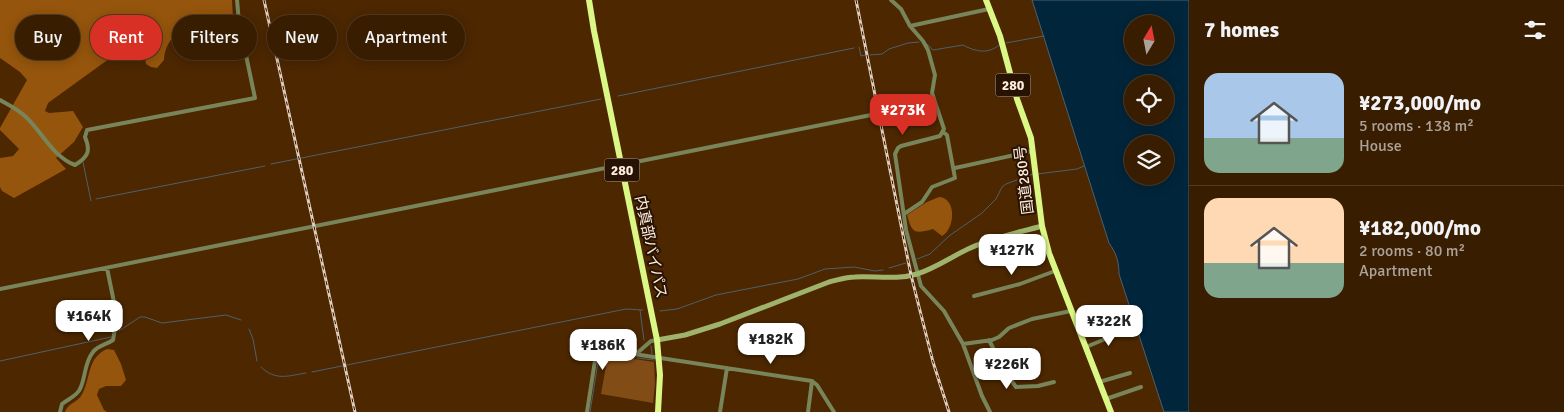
<!DOCTYPE html>
<meta charset="utf-8">
<style>
body{margin:0;font-family:Signika,"Noto Sans JP",sans-serif;background:#442a0f;color:#f1f3f6;height:100vh;display:flex;flex-direction:column;font-size:19px;white-space:nowrap}
*{box-sizing:border-box;margin:0}
p{font-size:16px;color:#aba299}
.icon{flex:none;width:28px;height:28px;fill:none;stroke:currentColor;stroke-width:2;stroke-linecap:round;stroke-linejoin:round}
.map{position:relative;flex:1;overflow:hidden}
.panel{display:flex;flex-direction:column;background:#391d00;width:375px}
.panel>*{flex:none}
.top-card{position:absolute;left:15px;top:15px;width:475px;height:45px;display:flex;gap:10px}
.needle{width:32px;rotate:10deg}
.fabs{position:absolute;left:1124px;top:15px;display:grid;gap:10px}
.fabs a{display:grid;place-items:center;width:50px;height:50px;border-radius:50%;background:#391d00;box-shadow:0 2px 12px #0003,0 0 0 1px #533b22;font-size:25px}
.price{position:absolute;translate:-50% -42px;padding:0 11px;border-radius:10px;background:#fff;color:#222;font-size:16px;line-height:32px;filter:drop-shadow(0 1px 2px #0008)}
.price::after{content:'';position:absolute;left:50%;top:30px;width:15px;height:11px;margin-left:-8px;background:inherit;clip-path:polygon(0 0,100% 0,50% 100%)}
.price.active{background:#d93025;color:#fff}
ul{padding:0;list-style:none}
li{display:flex;align-items:center;gap:15px;height:125px;padding:0 15px}
li+li{border-top:1px solid #533b22}
li span{display:grid;place-items:center;flex:none;width:140px;height:100px;border-radius:15px;color:#555}
li>.icon{margin-inline-start:auto}
span .icon{width:60px;height:60px;fill:#fffc;stroke-width:1}
li b{font-size:21px}
h2{display:flex;justify-content:space-between;align-items:center;height:60px;padding:0 15px;font-size:21px}
.tag{padding:0 18px;border-radius:22px;background:#391d00;box-shadow:0 2px 12px #0003,0 0 0 1px #533b22;font-size:18px;line-height:45px}
.tag.active{background:#d93025;color:#fff}
main{display:flex;flex:1;min-height:0}
.map>svg:first-child{display:block}
.green{fill:#824c16}
.forest{fill:#95550c}
.water{fill:#01253b;stroke:#4d616c;fill-rule:evenodd}
.lines{fill:none;stroke-linecap:round;stroke-linejoin:round}
.stream{stroke:#4d616c;stroke-width:1}
.street{stroke:#788459;stroke-width:4}
.secondary{stroke:#a0b36c;stroke-width:5}
.highway{stroke:#dbf886;stroke-width:6}
.rail-casing{stroke:#e1ccba;stroke-width:3}
.rail{stroke:#281302;stroke-width:1;stroke-dasharray:4;stroke-linecap:butt}
.labels{text-anchor:middle;dominant-baseline:central;stroke-width:4;stroke-linejoin:round;paint-order:stroke}
.shield{fill:#281302;stroke:#beab9c;stroke-width:1}
.shield-label{font-size:14px;font-weight:bold;fill:#feecde}
.street-label{font-size:15px;fill:#feecde;stroke:#281302}
</style>
<main>
<div class="map">
<svg width="1189" height="412" viewBox="0 0 1189 412">
<rect width="100%" height="100%" fill="#4c2700"/>
<path class="green" d="M608,355L654,362L655,384L653,403L601,394Z"/>
<path class="forest" d="M0,0H232L234,38C231,38 226,38 223,38C215,37 208,31 201,29C180,24 165,41 164,60L157,68L151,67L146,64C145,55 143,47 135,42L131,43L48,103L45,111L49,113L73,111L83,127L74,142L56,158L66,169L14,198L2,191L0,187V158L13,156L19,149L0,130V128L27,80L20,72L0,58Z
M939,197C957,198 955,229 942,236L933,229C915,234 912,234 907,215L927,202Z
M107,349L114,350L121,364L126,380L121,386H106L99,389L97,395L104,410L107,412H65C68,403 76,403 81,396C91,381 86,358 107,349Z"/>
<path class="water" d="M1032,0H1189V412H1164L1119,274C1119,261 1116,253 1109,243ZM1132,24H1165V56H1132ZM1132,84H1165V116H1132ZM1132,144H1165V176H1132Z"/>
<g class="lines">
<path class="stream" d="M1006,43L1044,36
M927,44L933,50L963,45C974,51 988,55 999,45
M859,47L861,56L865,55
M870,55L882,54L889,49L908,43L919,42
M618,96L854,48
M83,162L91,201
M271,164L601,99
M1037,174L1077,169L1084,166
M96,199L265,166
M917,259L930,254L949,236L982,213L996,199L1002,187L1006,184L1033,174
M889,268L906,263
M640,310L644,340
M660,311L677,309L716,295L798,279L825,269L854,267L875,271L883,270
M249,329L253,339L257,361
M119,331L140,317H145L162,323L226,315L241,320
M651,346L652,354
M610,354L634,357
M637,358L654,360
M0,361L111,337
M261,367C275,381 288,376 306,373
M312,372L626,309L643,310
M590,412L599,356L601,354L607,353"/>
<path class="street" d="M891,0L901,9L910,26L923,41L928,50L935,75L932,93L944,129L940,136L901,146L898,148L895,154L906,230L921,286L944,311L963,344L982,396L990,412
M910,26L989,9
M0,100C9,105 19,110 26,117C42,132 53,157 75,165C88,157 91,151 85,137L87,130L255,98L239,22L237,0
M955,168L1033,151
M904,214L922,202L932,187L955,178L947,135L943,132
M0,289L871,115
M974,296L1020,284L1055,271
M989,340L1004,370L1016,387L1038,386L1054,382
M963,344L992,340L999,337L1009,328L1032,319L1071,311
M1086,347L1110,337L1123,329
M636,354L651,341L657,340
M1099,382L1130,373
M1106,399L1141,387
M60,412L62,404C68,399 77,396 80,389C86,377 84,363 93,352C98,345 106,345 113,340L117,317L107,268
M587,412L596,354L601,349L812,381L817,385L834,412
M720,412L727,368
M808,412L812,381"/>
<path class="secondary" d="M657,340L685,335L720,324L829,282C838,280 846,277 855,277C876,276 897,280 917,274C936,268 951,257 968,249C991,238 1017,233 1042,226"/>
<path class="highway" d="M589,0L594,31L657,340L660,375L658,412
M986,0L1000,36L1017,99L1031,138L1042,226L1049,253L1111,412"/>
<defs>
<path id="rail" d="M264,0L355,412
M856,0L911,275L933,362L949,412"/>
</defs>
<use href="#rail" class="rail-casing"/>
<use href="#rail" class="rail"/>
</g>
<g class="labels">
<g class="shield">
<rect x="995.5" y="73.5" width="35" height="23" rx="4"/>
<rect x="604.5" y="158.5" width="35" height="23" rx="4"/>
</g>
<g class="shield-label">
<text x="1013" y="85">280</text>
<text x="622" y="170">280</text>
</g>
<g class="street-label">
<text transform="translate(1024 180) rotate(-97)">国道280号</text>
<text transform="translate(651 247) rotate(78)">内真部バイパス</text>
</g>
</g>
</svg>
<div class="fabs">
<a><svg class="needle" viewBox="-14 -14 28 28"><path d="M0-13l5 13h-10z" fill="#e53935"/><path d="M0 13l5-13h-10z" fill="#aba299"/></svg></a>
<a><svg class="icon" aria-label="locate" viewBox="0 0 24 24"><circle cx="12" cy="12" r="6"/><path d="M12 2v4M12 18v4M2 12h4M18 12h4"/></svg></a>
<a><svg class="icon" aria-label="layers" viewBox="0 0 24 24"><path d="M12 4l9 5-9 5-9-5zM3 14l9 5 9-5"/></svg></a>
</div>
<b class="price active" style="left:903px;top:136px">¥273K</b>
<b class="price" style="left:1012px;top:276px">¥127K</b>
<b class="price" style="left:89px;top:342px">¥164K</b>
<b class="price" style="left:1109px;top:347px">¥322K</b>
<b class="price" style="left:771px;top:365px">¥182K</b>
<b class="price" style="left:603px;top:371px">¥186K</b>
<b class="price" style="left:1007px;top:390px">¥226K</b>
<div class="top-card">
<a class="tag">Buy</a>
<a class="tag active">Rent</a>
<a class="tag">Filters</a>
<a class="tag">New</a>
<a class="tag">Apartment</a>
</div>
</div>
<section class="panel">
<h2>7 homes<svg class="icon" aria-label="filters" viewBox="0 0 24 24"><path d="M4 7h16M4 17h16"/><circle cx="9" cy="7" r="2"/><circle cx="15" cy="17" r="2"/></svg></h2>
<ul>
<li><span style="background:linear-gradient(#a9c7e8 65%,#7fa58c 0)"><svg class="icon" aria-label="home" viewBox="0 0 24 24"><path d="M3 11l9-7 9 7M6 9v11h12V9"/></svg></span><div><b>¥273,000/mo</b><p>5 rooms · 138 m²</p><p>House</p></div></li>
<li><span style="background:linear-gradient(#ffd9b3 65%,#7fa58c 0)"><svg class="icon" aria-label="home" viewBox="0 0 24 24"><path d="M3 11l9-7 9 7M6 9v11h12V9"/></svg></span><div><b>¥182,000/mo</b><p>2 rooms · 80 m²</p><p>Apartment</p></div></li>
</ul>
</section>
</main>
